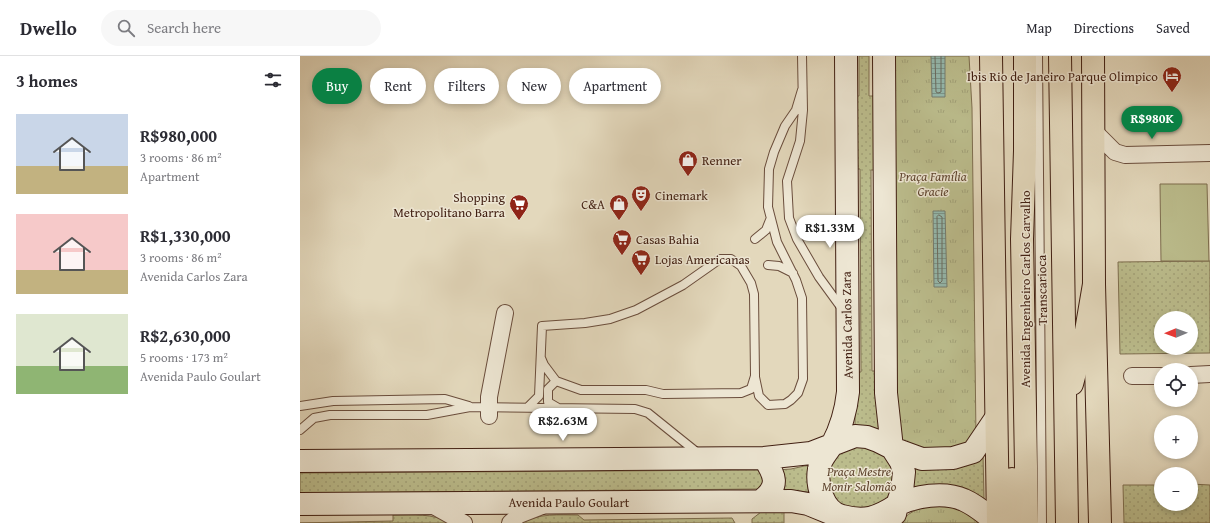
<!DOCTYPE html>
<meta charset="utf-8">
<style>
body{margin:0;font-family:"Gentium Book Plus",serif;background:#f7f7f7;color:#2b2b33;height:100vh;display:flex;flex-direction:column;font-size:15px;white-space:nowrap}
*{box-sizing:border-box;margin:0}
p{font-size:13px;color:#7c7c81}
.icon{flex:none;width:22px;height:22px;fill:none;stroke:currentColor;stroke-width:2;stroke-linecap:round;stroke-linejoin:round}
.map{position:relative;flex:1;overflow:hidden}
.details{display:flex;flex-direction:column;background:#fff;width:300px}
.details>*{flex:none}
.hud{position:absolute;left:12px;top:12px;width:380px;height:36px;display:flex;gap:8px}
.needle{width:26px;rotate:269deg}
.tools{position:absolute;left:854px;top:255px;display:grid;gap:8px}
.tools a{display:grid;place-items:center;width:44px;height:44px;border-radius:50%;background:#fff;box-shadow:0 2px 6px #0003;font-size:20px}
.price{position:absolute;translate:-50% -34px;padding:0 9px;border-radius:14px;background:#fff;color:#222;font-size:13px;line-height:26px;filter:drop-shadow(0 1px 2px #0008)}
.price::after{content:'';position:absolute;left:50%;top:24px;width:12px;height:9px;margin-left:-6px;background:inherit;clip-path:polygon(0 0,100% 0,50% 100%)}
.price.on{background:#0b8043;color:#fff}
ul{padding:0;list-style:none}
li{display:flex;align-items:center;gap:12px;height:100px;padding:0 16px}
li span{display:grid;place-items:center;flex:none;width:112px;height:80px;border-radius:0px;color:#555}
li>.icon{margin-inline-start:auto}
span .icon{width:48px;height:48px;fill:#fffc;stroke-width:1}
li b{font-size:17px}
h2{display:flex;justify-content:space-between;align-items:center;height:48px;padding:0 16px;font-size:17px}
.chip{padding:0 14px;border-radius:18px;background:#fff;box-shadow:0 2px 6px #0003;font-size:14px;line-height:36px}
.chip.on{background:#0b8043;color:#fff}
header{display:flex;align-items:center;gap:24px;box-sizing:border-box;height:56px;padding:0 20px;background:#fff;border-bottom:1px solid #e1e1e2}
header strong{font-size:19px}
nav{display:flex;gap:22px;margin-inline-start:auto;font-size:14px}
.search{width:280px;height:36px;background:#f7f7f7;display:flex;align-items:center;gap:10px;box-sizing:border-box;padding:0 14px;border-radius:22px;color:#7c7c81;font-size:15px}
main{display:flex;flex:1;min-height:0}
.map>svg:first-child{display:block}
.grass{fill:url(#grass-dots);stroke:#7e6e4f;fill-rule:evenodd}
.park{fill:url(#park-tufts);stroke:#7e6e4f}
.pitch{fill:#bbbc8c;stroke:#7e6e4f}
.water{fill:url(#water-rules);stroke:#737c70}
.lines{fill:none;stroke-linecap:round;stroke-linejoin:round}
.shore{stroke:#6b6c60;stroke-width:1}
.lane-casing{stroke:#6a4d3c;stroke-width:10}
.street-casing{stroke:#6a4d3c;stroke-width:18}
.secondary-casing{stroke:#411f12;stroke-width:24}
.primary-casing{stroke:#411f12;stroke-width:24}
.highway-casing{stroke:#411f12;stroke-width:24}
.lane{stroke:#ede6d3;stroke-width:8}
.street{stroke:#ede6d3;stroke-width:16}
.secondary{stroke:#ede6d3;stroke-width:22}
.primary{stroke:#e3d8bc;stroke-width:22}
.highway{stroke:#e3d8bc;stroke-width:22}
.labels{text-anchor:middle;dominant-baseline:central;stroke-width:3;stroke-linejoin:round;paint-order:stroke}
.poi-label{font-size:13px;fill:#411f12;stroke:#ede6d3;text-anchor:start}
.park-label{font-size:13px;font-style:italic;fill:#604630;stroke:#ede6d3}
.street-label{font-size:13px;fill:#411f12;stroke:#ede6d3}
</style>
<header>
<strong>Dwello</strong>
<div class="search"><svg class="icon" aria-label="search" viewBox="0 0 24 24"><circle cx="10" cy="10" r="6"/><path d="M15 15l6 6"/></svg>Search here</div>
<nav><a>Map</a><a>Directions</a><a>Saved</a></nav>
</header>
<main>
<section class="details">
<h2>3 homes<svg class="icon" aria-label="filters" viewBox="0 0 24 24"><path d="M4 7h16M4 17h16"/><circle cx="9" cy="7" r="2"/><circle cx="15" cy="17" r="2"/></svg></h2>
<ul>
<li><span style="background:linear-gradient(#c9d6e8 65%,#c2b280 0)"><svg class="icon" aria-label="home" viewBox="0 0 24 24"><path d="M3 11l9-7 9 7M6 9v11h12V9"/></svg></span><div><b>R$980,000</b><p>3 rooms · 86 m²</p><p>Apartment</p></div></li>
<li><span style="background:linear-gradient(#f6c9c9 70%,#c2b280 0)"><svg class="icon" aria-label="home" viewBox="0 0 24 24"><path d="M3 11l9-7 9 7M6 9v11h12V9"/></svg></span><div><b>R$1,330,000</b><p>3 rooms · 86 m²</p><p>Avenida Carlos Zara</p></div></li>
<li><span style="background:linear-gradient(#dfe7d0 65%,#8fb573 0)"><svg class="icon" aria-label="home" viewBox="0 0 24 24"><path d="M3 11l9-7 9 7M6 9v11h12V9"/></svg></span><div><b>R$2,630,000</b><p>5 rooms · 173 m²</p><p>Avenida Paulo Goulart</p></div></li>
</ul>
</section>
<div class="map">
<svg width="910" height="467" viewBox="0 0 910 467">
<defs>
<pattern id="grass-dots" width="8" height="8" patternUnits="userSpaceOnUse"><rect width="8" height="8" fill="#bbbc8c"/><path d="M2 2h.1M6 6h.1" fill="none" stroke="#a2a178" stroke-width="1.8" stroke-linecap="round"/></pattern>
<pattern id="park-tufts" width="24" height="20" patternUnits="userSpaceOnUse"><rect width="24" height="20" fill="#bbbc8c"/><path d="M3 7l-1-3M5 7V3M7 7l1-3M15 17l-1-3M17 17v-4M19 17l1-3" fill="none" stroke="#a2a178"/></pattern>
<pattern id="water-rules" width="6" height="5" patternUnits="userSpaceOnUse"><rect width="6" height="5" fill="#95baaf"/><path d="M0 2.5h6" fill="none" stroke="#7b978d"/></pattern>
</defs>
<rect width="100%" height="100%" fill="#e3d8bc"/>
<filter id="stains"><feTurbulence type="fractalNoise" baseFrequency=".005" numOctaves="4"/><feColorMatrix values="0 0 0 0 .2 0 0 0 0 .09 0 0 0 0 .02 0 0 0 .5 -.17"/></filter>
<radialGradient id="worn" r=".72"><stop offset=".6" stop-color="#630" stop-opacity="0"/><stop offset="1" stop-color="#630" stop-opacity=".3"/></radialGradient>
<path class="grass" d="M559,0H569V40H575L576,114H571L572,315H577L579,373L555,370V316H561L560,113H553V40H559Z
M910,205V297L820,298L818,206ZM861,262H891V292H861Z
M561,389C568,392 577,395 584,400C597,410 595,439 581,448C575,452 565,454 557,456L535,446L525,422L536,398Z
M683,398L684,443L614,438L611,414L615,410C643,414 659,416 683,398Z
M509,409L508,432L509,436L477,433V414L491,413Z
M460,414L465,418L462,433L0,437V417Z
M891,428L910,429V467H824L823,429H861V448H891Z
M461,456H484V467H452V463Z
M93,459C114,459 132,457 151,467H0L93,465Z
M278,459L284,464L432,462L435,467H222C238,457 260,459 278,459Z"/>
<path class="park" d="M592,0H669L672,52L676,381L669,388L624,396L603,386L596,373Z
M642,448L661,452L681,467H601C608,453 628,450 642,448Z"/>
<path class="pitch" d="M860,128H907L909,205H861Z"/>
<path class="water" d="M631,0H645V41H632Z
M633,155H645L647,231H634Z"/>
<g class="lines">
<path class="shore" d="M635,0L636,36L638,37L641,36V0
M639,159L642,161V225L640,227L638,225L637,161Z"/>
<defs>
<path id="lane" d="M502,0L503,54L500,85L487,125L489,162L497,183L519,221L543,254
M738,0L742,467
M455,183L466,174L470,164
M468,209L479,210L493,217
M241,302L244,309L256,325
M455,321L459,340L468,349L485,348L491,344L498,337L503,323L502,242L496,224L477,186L468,151L469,113L474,96L485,70L496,54L502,34
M0,350L33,345L145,343L169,350
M228,351L239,340L242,270L285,267L310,263L336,254L383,229L420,203H431L441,210L451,227L454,238L455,320L451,333L441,337L363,338L346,334H281L256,325L248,333V346L260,353
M0,374L14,362L30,359H127L170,351L335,353L348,357L399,398"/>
<path id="street" d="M793,74L815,96L825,99L910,97
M891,319L910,318
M832,320H861
M189,360V341L205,257
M130,448L164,467
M210,467L219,459L242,450"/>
<path id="secondary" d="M546,0L548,336C546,355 541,372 532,389C527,397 520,403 519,413C516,430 524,456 542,460C565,466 577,462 597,449L602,435L604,416L601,406L592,392L586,337L584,0
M0,405L464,402L511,397L555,380L567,381L578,385L592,392L622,403L653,402L673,396L696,362
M462,444C480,430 475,419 464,402
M0,448L491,445L508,448L535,459
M595,458L597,449C615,440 644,435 664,444C676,449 687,459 697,467"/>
<path id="primary" d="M691,0L698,467
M793,0L794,228L800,467"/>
<path id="highway" d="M725,0V95L722,183L727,467
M760,0L767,467
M772,328L786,275L794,228
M711,467L712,423"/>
</defs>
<use href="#lane" class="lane-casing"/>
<use href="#street" class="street-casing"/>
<use href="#secondary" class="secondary-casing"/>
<use href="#primary" class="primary-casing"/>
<use href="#highway" class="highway-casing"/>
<use href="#lane" class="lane"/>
<use href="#street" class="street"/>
<use href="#secondary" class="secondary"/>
<use href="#primary" class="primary"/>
<use href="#highway" class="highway"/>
</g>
<defs>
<symbol id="hotel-pin" viewBox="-11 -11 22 30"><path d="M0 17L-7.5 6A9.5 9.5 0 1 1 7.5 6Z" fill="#8f2418" stroke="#ede6d3"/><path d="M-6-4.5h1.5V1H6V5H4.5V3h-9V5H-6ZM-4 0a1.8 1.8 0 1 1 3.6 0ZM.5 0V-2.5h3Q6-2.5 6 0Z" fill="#fff"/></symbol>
<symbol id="shop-pin" viewBox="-11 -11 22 30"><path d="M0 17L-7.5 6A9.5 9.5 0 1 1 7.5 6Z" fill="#8f2418" stroke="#ede6d3"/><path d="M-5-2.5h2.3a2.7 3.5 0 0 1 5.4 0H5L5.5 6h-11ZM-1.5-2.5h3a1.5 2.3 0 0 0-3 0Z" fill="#fff"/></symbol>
<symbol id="theatre-pin" viewBox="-11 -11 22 30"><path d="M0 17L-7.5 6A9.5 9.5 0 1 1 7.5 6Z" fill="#8f2418" stroke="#ede6d3"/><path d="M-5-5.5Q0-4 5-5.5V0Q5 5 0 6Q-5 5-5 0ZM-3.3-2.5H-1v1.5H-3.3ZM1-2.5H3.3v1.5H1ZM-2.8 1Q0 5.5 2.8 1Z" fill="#fff"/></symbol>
<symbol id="supermarket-pin" viewBox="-11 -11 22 30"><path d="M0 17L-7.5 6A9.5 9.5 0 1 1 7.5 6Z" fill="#8f2418" stroke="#ede6d3"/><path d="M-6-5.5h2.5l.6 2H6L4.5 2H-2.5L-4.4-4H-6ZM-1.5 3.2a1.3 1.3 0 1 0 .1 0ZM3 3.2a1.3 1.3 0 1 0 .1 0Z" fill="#fff"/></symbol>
</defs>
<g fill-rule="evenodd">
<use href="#hotel-pin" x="861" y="9" width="22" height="30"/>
<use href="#shop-pin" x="377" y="93" width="22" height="30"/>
<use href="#theatre-pin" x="330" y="128" width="22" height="30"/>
<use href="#supermarket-pin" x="208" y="137" width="22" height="30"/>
<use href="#shop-pin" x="308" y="137" width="22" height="30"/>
<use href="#supermarket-pin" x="311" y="172" width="22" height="30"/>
<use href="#supermarket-pin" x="330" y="192" width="22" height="30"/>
</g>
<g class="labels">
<g class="poi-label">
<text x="858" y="20" text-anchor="end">Ibis Rio de Janeiro Parque Olimpico</text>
<text x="402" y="104">Renner</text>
<text x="355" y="139">Cinemark</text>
<text x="205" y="141" text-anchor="end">Shopping<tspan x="205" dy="15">Metropolitano Barra</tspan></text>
<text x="305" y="148" text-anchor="end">C&amp;A</text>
<text x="336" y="183">Casas Bahia</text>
<text x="355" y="203">Lojas Americanas</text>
</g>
<g class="park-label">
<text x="633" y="120">Praça Família<tspan x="633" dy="15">Gracie</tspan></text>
<text x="559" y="415">Praça Mestre<tspan x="559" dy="15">Monir Salomão</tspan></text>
</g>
<g class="street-label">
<text transform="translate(725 233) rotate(-90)">Avenida Engenheiro Carlos Carvalho</text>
<text transform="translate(742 234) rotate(-91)">Transcarioca</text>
<text transform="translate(547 269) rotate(-91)">Avenida Carlos Zara</text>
<text x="269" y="446">Avenida Paulo Goulart</text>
</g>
</g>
<rect width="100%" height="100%" filter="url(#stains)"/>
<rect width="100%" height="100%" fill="url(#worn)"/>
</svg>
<div class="tools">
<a><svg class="needle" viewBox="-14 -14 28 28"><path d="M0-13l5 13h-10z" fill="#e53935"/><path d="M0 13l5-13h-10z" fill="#7c7c81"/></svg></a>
<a><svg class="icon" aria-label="locate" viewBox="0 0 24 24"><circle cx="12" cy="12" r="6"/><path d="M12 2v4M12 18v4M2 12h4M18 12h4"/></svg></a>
<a>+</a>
<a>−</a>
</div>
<b class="price on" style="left:852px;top:84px">R$980K</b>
<b class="price" style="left:530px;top:193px">R$1.33M</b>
<b class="price" style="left:263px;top:386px">R$2.63M</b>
<div class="hud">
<a class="chip on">Buy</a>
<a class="chip">Rent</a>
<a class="chip">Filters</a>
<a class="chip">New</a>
<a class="chip">Apartment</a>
</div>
</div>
</main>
